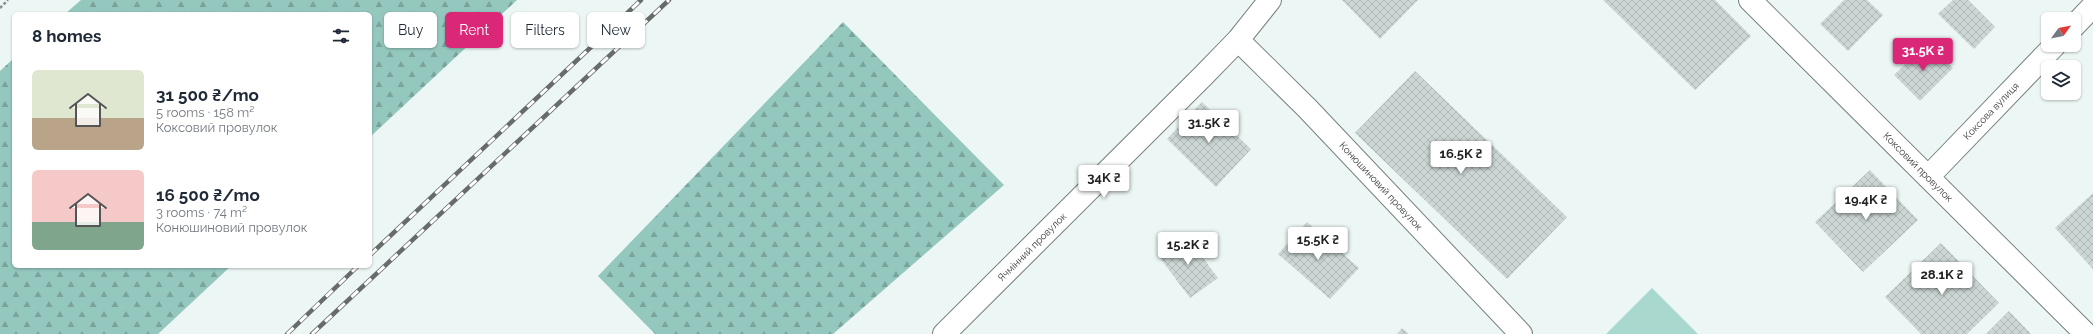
<!DOCTYPE html>
<meta charset="utf-8">
<style>
body{margin:0;font-family:Raleway,sans-serif;background:#f6f6f7;color:#1f2937;height:100vh;display:flex;flex-direction:column;font-size:15px;white-space:nowrap}
*{box-sizing:border-box;margin:0}
p{font-size:13px;color:#747a83}
.icon{flex:none;width:22px;height:22px;fill:none;stroke:currentColor;stroke-width:2;stroke-linecap:round;stroke-linejoin:round}
.map{position:relative;flex:1;overflow:hidden}
.panel{position:absolute;left:12px;top:12px;width:360px;height:256px;display:flex;flex-direction:column;background:#fff;border-radius:6px;box-shadow:0 1px 3px #0004}
.panel>*{flex:none}
.hud{position:absolute;left:384px;top:12px;width:380px;height:36px;display:flex;gap:8px}
.needle{width:26px;rotate:57deg}
.tools{position:absolute;left:2041px;top:12px;display:grid;gap:8px}
.tools a{display:grid;place-items:center;width:40px;height:40px;border-radius:6px;background:#fff;box-shadow:0 1px 3px #0004;font-size:20px}
.price{position:absolute;translate:-50% -34px;padding:0 9px;border-radius:4px;background:#fff;color:#222;font-size:13px;line-height:26px;filter:drop-shadow(0 1px 2px #0008)}
.price::after{content:'';position:absolute;left:50%;top:24px;width:12px;height:9px;margin-left:-6px;background:inherit;clip-path:polygon(0 0,100% 0,50% 100%)}
.price.current{background:#db2777;color:#fff}
ul{padding:0;list-style:none}
li{display:flex;align-items:center;gap:12px;height:100px;padding:0 20px}
li span{display:grid;place-items:center;flex:none;width:112px;height:80px;border-radius:6px;color:#555}
li>.icon{margin-inline-start:auto}
span .icon{width:48px;height:48px;fill:#fffc;stroke-width:1}
li b{font-size:17px}
h2{display:flex;justify-content:space-between;align-items:center;height:48px;padding:0 20px;font-size:17px}
.pill{padding:0 14px;border-radius:6px;background:#fff;box-shadow:0 1px 3px #0004;font-size:14px;line-height:36px}
.pill.current{background:#db2777;color:#fff}
.map>svg:first-child{display:block}
.grass{fill:#a9d8cf}
.forest{fill:url(#forest-firs)}
.building{fill:url(#building-cross-hatch)}
.lines{fill:none;stroke-linecap:round;stroke-linejoin:round}
.minor-casing{stroke:#78817f;stroke-width:24}
.path{stroke:#89908e;stroke-width:2.5;stroke-dasharray:3 2;stroke-linecap:butt}
.minor{stroke:#fff;stroke-width:22}
.rail-casing{stroke:#676c6b;stroke-width:4.5}
.rail{stroke:#fff;stroke-width:3;stroke-dasharray:9;stroke-linecap:butt}
.labels{text-anchor:middle;dominant-baseline:central;stroke-width:3.5;stroke-linejoin:round;paint-order:stroke}
.street-label{font-size:10px;fill:#373b3a;stroke:#fff}
</style>
<div class="map">
<svg width="2093" height="334" viewBox="0 0 2093 334">
<defs>
<pattern id="forest-firs" width="22" height="20" patternUnits="userSpaceOnUse"><rect width="22" height="20" fill="#94c7be"/><path d="M5 1l3.5 6h-7zM16 11l3.5 6h-7z" fill="#7aa39b"/></pattern>
<pattern id="building-cross-hatch" width="8" height="8" patternUnits="userSpaceOnUse"><rect width="8" height="8" fill="#ccd6d4"/><path d="M0 0l8 8M0 8l8-8" fill="none" stroke="#b0b9b7"/></pattern>
</defs>
<rect width="100%" height="100%" fill="#ecf6f4"/>
<path class="grass" d="M1652,288L1698,334H1606Z"/>
<path class="forest" d="M81,0H517L370,137V14H65Z
M843,22L1004,185L833,334H655L598,276Z
M14,58V266H231L158,334H0V71Z"/>
<path class="building" d="M1342,0H1418L1380,39Z
M1603,0H1715L1751,36L1695,90Z
M1844,0H1867L1883,15L1848,51L1820,24Z
M1953,0H1968L1995,27L1974,49L1938,14Z
M1927,43L1953,68L1920,101L1894,75Z
M1415,71L1567,217L1507,279L1355,133Z
M1202,102L1251,149L1216,187L1167,139Z
M1870,170L1918,220L1863,272L1815,222Z
M2093,193V269L2055,228Z
M1307,222L1359,268L1330,299L1278,254Z
M1185,234L1218,278L1190,298L1157,254Z
M1941,243L1999,303L1967,334H1921L1885,297Z
M2009,311L2031,334H1986Z
M1402,328L1409,334H1397Z"/>
<g class="lines">
<defs>
<path id="minor" d="M1750,0L2086,334
M2074,26L2093,6
M1238,40L1307,108L1521,334
M1928,177L2055,45
M944,334L1203,76L1238,40L1270,0"/>
</defs>
<use href="#minor" class="minor-casing"/>
<path class="path" d="M0,8L8,0"/>
<use href="#minor" class="minor"/>
<defs>
<path id="rail" d="M370,255L641,0
M287,334L358,266
M312,334L669,0"/>
</defs>
<use href="#rail" class="rail-casing"/>
<use href="#rail" class="rail"/>
</g>
<g class="labels">
<g class="street-label">
<text transform="translate(1991 111) rotate(-46)">Коксова вулиця</text>
<text transform="translate(1918 167) rotate(45)">Коксовий провулок</text>
<text transform="translate(1381 186) rotate(47)">Конюшиновий провулок</text>
<text transform="translate(1032 247) rotate(-45)">Ячмінний провулок</text>
</g>
</g>
</svg>
<div class="tools">
<a><svg class="needle" viewBox="-14 -14 28 28"><path d="M0-13l5 13h-10z" fill="#e53935"/><path d="M0 13l5-13h-10z" fill="#747a83"/></svg></a>
<a><svg class="icon" aria-label="layers" viewBox="0 0 24 24"><path d="M12 4l9 5-9 5-9-5zM3 14l9 5 9-5"/></svg></a>
</div>
<b class="price current" style="left:1923px;top:72px">31.5K ₴</b>
<b class="price" style="left:1209px;top:144px">31.5K ₴</b>
<b class="price" style="left:1461px;top:175px">16.5K ₴</b>
<b class="price" style="left:1104px;top:199px">34K ₴</b>
<b class="price" style="left:1866px;top:221px">19.4K ₴</b>
<b class="price" style="left:1318px;top:261px">15.5K ₴</b>
<b class="price" style="left:1188px;top:266px">15.2K ₴</b>
<b class="price" style="left:1942px;top:296px">28.1K ₴</b>
<div class="hud">
<a class="pill">Buy</a>
<a class="pill current">Rent</a>
<a class="pill">Filters</a>
<a class="pill">New</a>
</div>
<section class="panel">
<h2>8 homes<svg class="icon" aria-label="filters" viewBox="0 0 24 24"><path d="M4 7h16M4 17h16"/><circle cx="9" cy="7" r="2"/><circle cx="15" cy="17" r="2"/></svg></h2>
<ul>
<li><span style="background:linear-gradient(#dfe7d0 60%,#b9a48a 0)"><svg class="icon" aria-label="home" viewBox="0 0 24 24"><path d="M3 11l9-7 9 7M6 9v11h12V9"/></svg></span><div><b>31 500 ₴/mo</b><p>5 rooms · 158 m²</p><p>Коксовий провулок</p></div></li>
<li><span style="background:linear-gradient(#f6c9c9 65%,#7fa58c 0)"><svg class="icon" aria-label="home" viewBox="0 0 24 24"><path d="M3 11l9-7 9 7M6 9v11h12V9"/></svg></span><div><b>16 500 ₴/mo</b><p>3 rooms · 74 m²</p><p>Конюшиновий провулок</p></div></li>
</ul>
</section>
</div>
